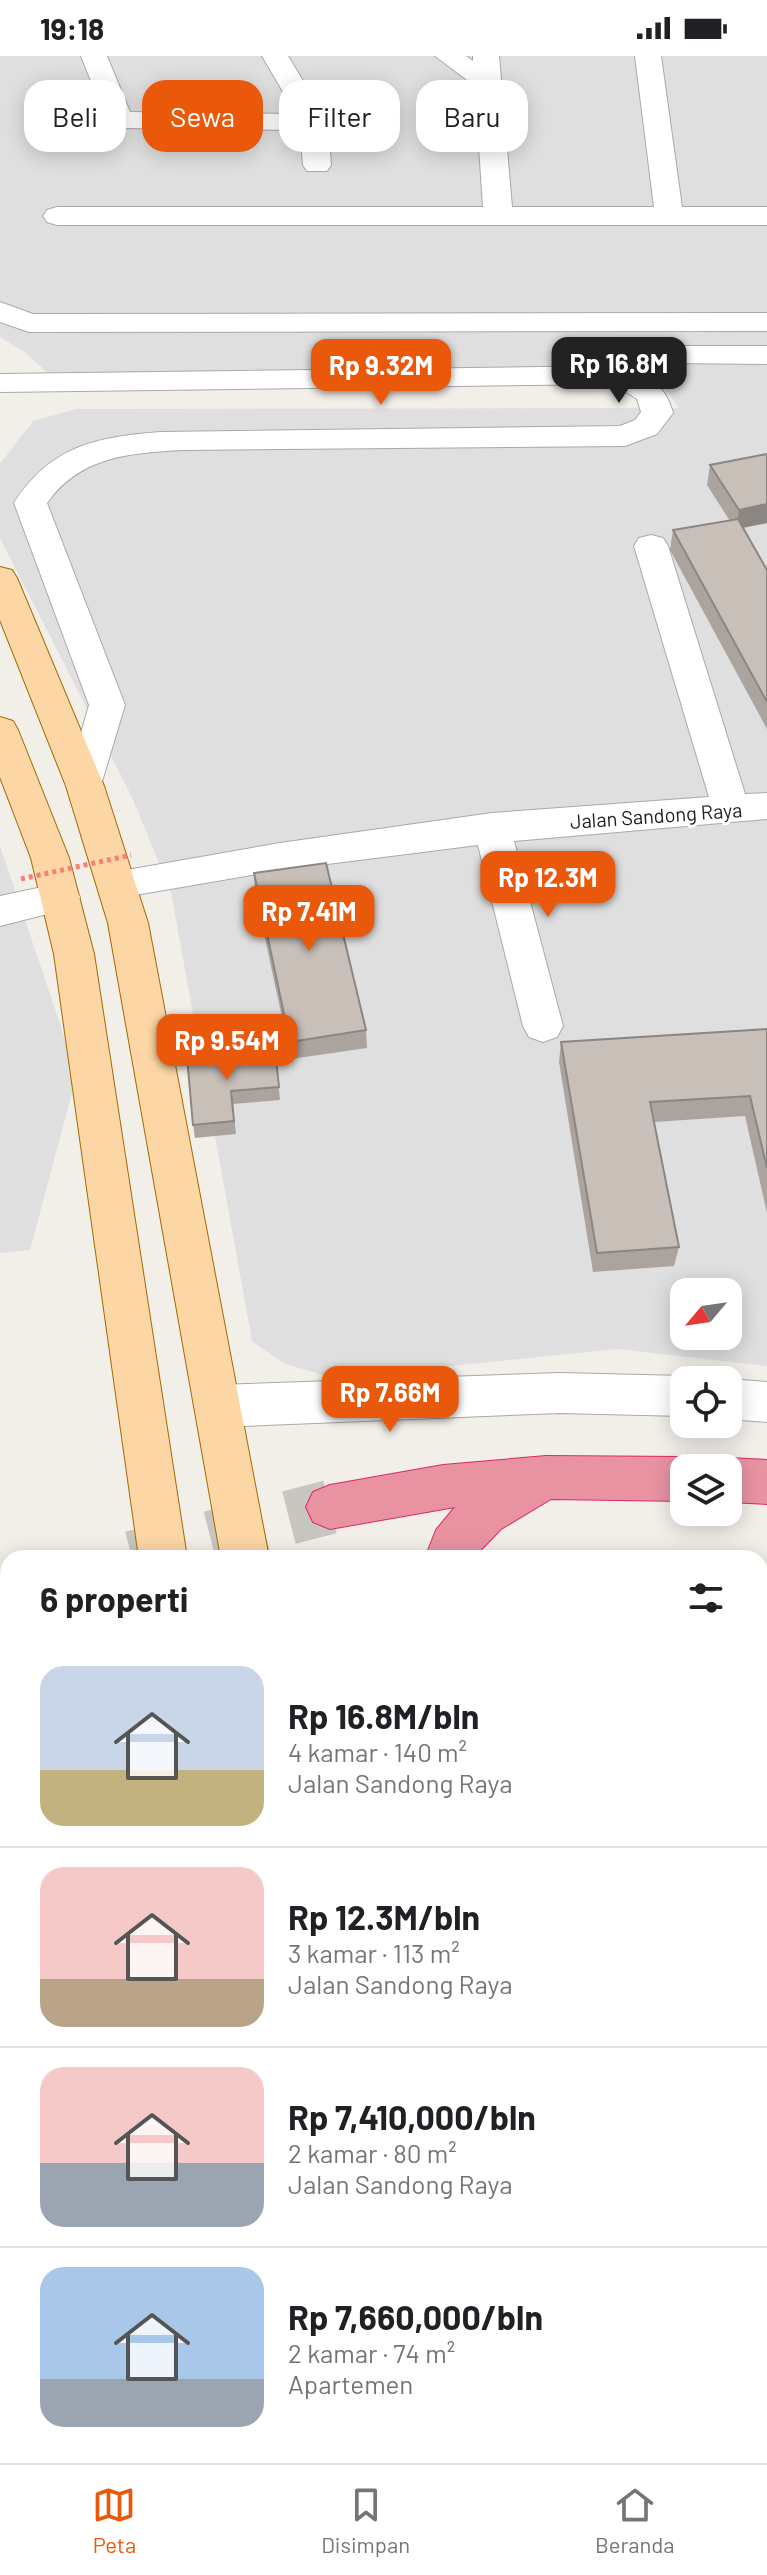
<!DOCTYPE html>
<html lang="id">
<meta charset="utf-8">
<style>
body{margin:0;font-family:Barlow,sans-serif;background:#f6f6f6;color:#202124;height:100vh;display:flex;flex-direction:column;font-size:30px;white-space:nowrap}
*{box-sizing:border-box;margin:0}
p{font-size:26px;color:#757577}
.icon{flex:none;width:44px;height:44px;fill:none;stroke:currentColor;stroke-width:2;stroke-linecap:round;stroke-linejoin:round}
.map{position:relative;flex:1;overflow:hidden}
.panel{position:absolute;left:0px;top:1494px;width:768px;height:914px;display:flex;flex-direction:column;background:#fff;border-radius:24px 24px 0 0;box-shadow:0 4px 20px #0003}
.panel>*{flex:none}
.guide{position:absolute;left:24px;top:24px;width:720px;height:72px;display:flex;gap:16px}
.needle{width:52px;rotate:241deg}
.tools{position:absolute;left:670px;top:1222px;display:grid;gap:16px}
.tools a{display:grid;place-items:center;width:72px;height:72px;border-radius:16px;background:#fff;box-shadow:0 4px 20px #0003;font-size:40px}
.price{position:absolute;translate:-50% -68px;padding:0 18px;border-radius:16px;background:#ea580c;color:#fff;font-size:26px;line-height:52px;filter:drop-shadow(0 2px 4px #0008)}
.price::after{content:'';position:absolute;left:50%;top:48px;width:24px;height:18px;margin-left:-12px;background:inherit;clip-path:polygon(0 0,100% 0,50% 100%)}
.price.current{background:#222;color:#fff}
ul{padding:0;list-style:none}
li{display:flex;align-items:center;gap:24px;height:200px;padding:0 40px}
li+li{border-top:2px solid #e0e0e0}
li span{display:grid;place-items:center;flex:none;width:224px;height:160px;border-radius:24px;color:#555}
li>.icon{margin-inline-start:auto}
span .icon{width:96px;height:96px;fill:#fffc;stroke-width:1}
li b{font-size:34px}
h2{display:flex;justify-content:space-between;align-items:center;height:96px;padding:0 40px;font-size:34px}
.tag{padding:0 28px;border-radius:24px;background:#fff;box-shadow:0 4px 20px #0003;font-size:28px;line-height:72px}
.tag.current{background:#ea580c;color:#fff}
.status{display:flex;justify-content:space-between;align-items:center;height:56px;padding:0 40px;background:#fff;direction:ltr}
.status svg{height:22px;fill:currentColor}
.menu{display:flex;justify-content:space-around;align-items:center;height:112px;border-top:2px solid #e0e0e0;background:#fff;font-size:22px;color:#757577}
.menu a{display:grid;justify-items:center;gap:4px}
.menu .current{color:#ea580c}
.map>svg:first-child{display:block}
.residential{fill:#e0dfdf;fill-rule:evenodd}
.water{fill:#aad3df}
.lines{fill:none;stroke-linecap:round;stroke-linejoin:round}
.highway-tunnel{stroke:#c8c6c1;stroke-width:54;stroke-dasharray:54 27;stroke-linecap:butt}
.minor-casing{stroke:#a9a9a9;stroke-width:2}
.major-casing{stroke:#a06b00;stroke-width:2}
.highway-casing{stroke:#dc2a67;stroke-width:2}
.minor{fill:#fff;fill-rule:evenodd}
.major{fill:#fcd6a4;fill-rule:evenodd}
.highway{fill:#e892a2;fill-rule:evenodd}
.path-bridge{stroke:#fa8072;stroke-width:5;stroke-dasharray:4 4;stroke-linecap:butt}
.wall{fill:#aba49e}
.shaded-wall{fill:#8b8681}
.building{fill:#c7bfb8;stroke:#8b8681;stroke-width:2}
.labels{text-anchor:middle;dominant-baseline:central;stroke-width:6;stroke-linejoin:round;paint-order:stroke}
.street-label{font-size:20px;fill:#222;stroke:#fff}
</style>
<div class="status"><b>19:18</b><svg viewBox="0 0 49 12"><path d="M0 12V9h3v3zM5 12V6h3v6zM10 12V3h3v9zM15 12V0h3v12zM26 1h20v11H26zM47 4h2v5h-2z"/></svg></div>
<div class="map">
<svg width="767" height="2407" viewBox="0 0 767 2407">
<rect width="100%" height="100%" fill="#f2efe9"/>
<path class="residential" d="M0,0H767V1310L617,1293L334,1322L285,1308L252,1285L171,836L131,739L0,482V408L33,365L76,353L679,352L656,321H52L26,297L0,281ZM684,1236H728V1280H684Z
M0,790L77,1018L30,1194L0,1197Z"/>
<path class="water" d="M767,1859V2407H667L666,2400H760V1862Z"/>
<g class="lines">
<path class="highway-tunnel" d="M132,1502L330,1451
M0,1834L8,1831"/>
<defs>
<path id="minor" d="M81,0H107L130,56L296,58L262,0H288L328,66L331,109L327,115H307L303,109L300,74L120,72L45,80L35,78L31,72L35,66L104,58Z
M435,0H466L473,5V0H499L512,151H654L635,0H661L682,151H767V169H57L47,166L43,160L47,154L57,151H483L475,30Z
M0,246L33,258L767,257V275L29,276L0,266Z
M591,290H767V308L580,306L576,299L580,292Z
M617,310C644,316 666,328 673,357L657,378L625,390L183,394C130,397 80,400 47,447L125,649L98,739L85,743L72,739L66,730L89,649L14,447C51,390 96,381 160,376L620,370L635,364L641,356L637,343L613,328L0,336V318Z
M651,479L663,482L668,490L745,738L767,737V763L514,785L563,970L557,981L543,986L529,981L523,970L478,789L280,814L118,842L104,838L99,828L104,818L280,787L492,757L709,741L634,490L639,482Z
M61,827L75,831L80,841L75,851L0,870V840Z
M560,1317L684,1320L696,1324H684V1360L560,1357L217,1371L201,1365L194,1350L201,1335L217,1329Z
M728,1323L767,1326V1366L728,1363V1324H724Z
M767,1629V1679L760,1680V1630Z
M364,2400H426L424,2407H362Z"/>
<path id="major" d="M0,511L12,514L17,522L104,730L148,867L269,1502H221L108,867L66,730L0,564Z
M0,661L13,665L18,674L69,802L94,898L187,1502H139L54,898L31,802L0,721Z
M198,2400H260V2407H198Z
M316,2400H378V2407H316Z"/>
<path id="highway" d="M546,1400L684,1401L703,1412H684V1445L551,1443L501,1473L473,1502H425L436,1474L455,1451L330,1473L313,1466L306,1451L313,1436L330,1429L443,1409Z
M728,1402L767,1404V1448L728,1446V1412H710Z
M8,1514V1560L0,1563V1517Z
M767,1546V1594L760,1595V1547Z
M8,1591V1639L0,1642V1594Z
M8,1712V1765L0,1768V1715Z"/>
</defs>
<use href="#minor" class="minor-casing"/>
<use href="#major" class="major-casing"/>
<use href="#highway" class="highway-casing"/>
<use href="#minor" class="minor"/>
<use href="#major" class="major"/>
<use href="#highway" class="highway"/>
<path class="path-bridge" d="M21,823L131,799"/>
</g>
<path class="wall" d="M767,398V467L743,472L767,514V673L670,494L673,474L730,465L707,429L710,409Z
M254,817L366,974L367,992L291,1003L255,836Z
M767,973V1157L745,1060L654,1066L679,1191L674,1210L593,1216L559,1006L561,986Z
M275,993L280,1044L233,1048L236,1078L195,1082L193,1069Z"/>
<path class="shaded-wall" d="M767,448V467L735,473L739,454Z"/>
<path class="building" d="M767,398V448L739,454L710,409Z
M738,463L767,514V646L673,474Z
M326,807L366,974L290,986L254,817Z
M767,973V1112L750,1040L650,1046L679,1191L597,1197L561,986Z
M275,993L279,1031L231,1035L234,1065L193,1069L187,1001Z"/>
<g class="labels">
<g class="street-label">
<text transform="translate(656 759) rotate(-4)">Jalan Sandong Raya</text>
</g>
</g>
</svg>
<div class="tools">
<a><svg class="needle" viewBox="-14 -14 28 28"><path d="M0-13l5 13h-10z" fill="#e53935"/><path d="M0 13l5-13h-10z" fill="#757577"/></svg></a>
<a><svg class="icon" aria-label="locate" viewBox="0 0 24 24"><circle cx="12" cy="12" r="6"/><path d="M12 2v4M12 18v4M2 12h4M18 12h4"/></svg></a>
<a><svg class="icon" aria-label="layers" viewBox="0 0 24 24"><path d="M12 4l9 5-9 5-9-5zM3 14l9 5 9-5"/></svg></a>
</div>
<b class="price current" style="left:619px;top:349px">Rp 16.8M</b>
<b class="price" style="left:381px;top:351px">Rp 9.32M</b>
<b class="price" style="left:548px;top:863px">Rp 12.3M</b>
<b class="price" style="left:309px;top:897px">Rp 7.41M</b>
<b class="price" style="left:227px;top:1026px">Rp 9.54M</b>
<b class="price" style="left:390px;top:1378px">Rp 7.66M</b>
<div class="guide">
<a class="tag">Beli</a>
<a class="tag current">Sewa</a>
<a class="tag">Filter</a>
<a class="tag">Baru</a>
</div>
<section class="panel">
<h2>6 properti<svg class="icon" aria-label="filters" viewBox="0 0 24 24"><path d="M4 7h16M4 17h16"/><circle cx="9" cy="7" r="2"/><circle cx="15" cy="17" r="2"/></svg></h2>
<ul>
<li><span style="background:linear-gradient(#c9d6e8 65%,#c2b280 0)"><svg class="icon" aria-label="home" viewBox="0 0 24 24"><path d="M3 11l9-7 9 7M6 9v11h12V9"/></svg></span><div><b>Rp 16.8M/bln</b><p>4 kamar · 140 m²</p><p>Jalan Sandong Raya</p></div></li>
<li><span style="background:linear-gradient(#f6c9c9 70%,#b9a48a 0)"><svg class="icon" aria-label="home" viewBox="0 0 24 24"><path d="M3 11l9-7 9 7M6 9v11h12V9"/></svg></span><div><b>Rp 12.3M/bln</b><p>3 kamar · 113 m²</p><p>Jalan Sandong Raya</p></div></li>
<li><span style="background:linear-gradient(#f6c9c9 60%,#9aa5b1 0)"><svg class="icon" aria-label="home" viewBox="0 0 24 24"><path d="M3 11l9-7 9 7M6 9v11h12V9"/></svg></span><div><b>Rp 7,410,000/bln</b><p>2 kamar · 80 m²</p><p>Jalan Sandong Raya</p></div></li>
<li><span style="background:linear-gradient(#a9c7e8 70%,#9aa5b1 0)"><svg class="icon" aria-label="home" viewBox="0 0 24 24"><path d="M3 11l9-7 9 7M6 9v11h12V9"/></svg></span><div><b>Rp 7,660,000/bln</b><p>2 kamar · 74 m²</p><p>Apartemen</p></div></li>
</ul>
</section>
</div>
<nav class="menu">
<a class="current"><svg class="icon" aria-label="map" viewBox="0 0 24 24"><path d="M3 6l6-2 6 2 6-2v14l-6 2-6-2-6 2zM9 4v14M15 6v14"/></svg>Peta</a>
<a><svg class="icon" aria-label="saved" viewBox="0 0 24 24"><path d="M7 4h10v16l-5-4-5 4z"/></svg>Disimpan</a>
<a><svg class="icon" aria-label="home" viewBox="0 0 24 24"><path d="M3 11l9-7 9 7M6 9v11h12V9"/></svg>Beranda</a>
</nav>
